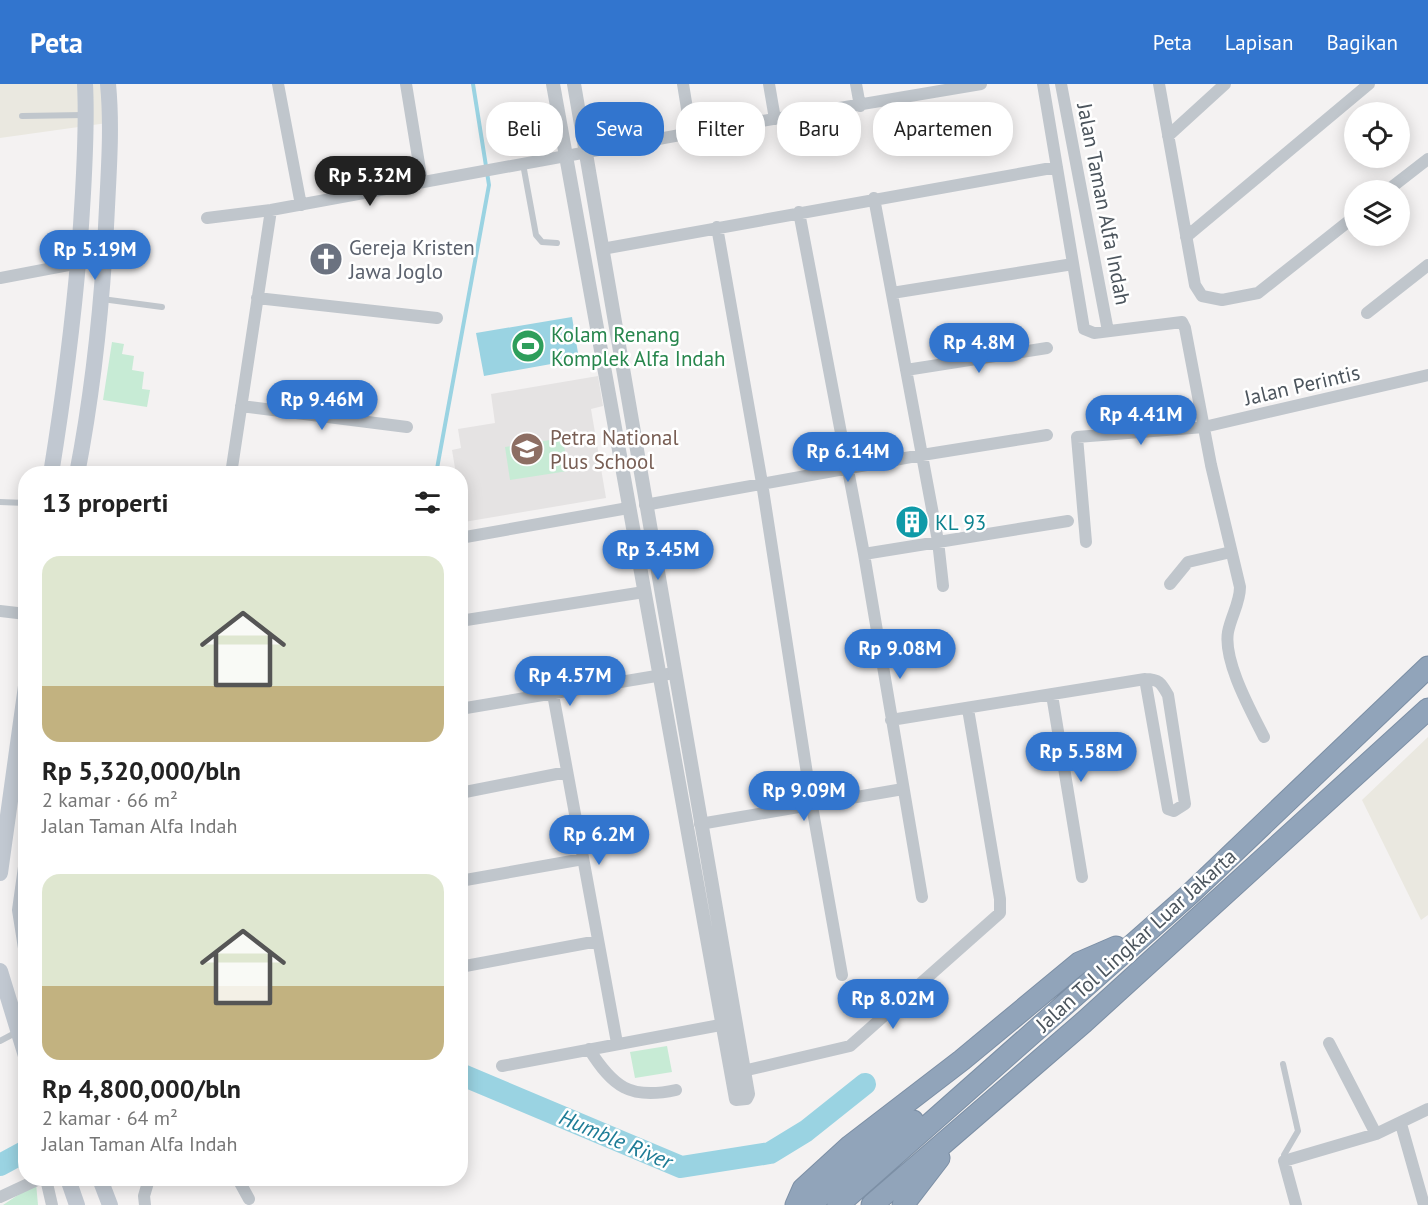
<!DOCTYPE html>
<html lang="id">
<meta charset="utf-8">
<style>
body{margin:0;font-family:"PT Sans",sans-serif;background:#f6f6f6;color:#222;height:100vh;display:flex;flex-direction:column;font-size:22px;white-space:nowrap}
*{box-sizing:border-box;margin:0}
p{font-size:20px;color:#767676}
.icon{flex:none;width:33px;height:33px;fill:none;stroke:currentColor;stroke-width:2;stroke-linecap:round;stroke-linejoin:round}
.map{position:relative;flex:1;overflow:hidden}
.drawer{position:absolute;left:18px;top:382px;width:450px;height:720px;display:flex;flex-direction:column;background:#fff;border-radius:24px;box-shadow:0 3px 15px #0003}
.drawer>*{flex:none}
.guide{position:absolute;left:486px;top:18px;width:570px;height:54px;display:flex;gap:12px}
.controls{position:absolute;left:1344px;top:18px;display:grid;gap:12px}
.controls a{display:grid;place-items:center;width:66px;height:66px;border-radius:50%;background:#fff;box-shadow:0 3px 15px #0003;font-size:30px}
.price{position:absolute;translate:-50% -51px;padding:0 14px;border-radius:21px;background:#3275ce;color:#fff;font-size:20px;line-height:39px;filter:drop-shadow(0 2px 3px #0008)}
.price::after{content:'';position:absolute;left:50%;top:36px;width:18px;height:14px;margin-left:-9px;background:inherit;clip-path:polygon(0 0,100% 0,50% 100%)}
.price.current{background:#222;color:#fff}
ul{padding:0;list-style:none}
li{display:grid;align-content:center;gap:12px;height:318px;padding:0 24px}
li span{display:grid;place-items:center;height:186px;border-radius:18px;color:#555}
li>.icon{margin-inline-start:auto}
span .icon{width:108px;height:108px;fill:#fffc;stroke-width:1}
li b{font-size:26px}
h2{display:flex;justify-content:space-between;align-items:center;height:72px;padding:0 24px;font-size:26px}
.chip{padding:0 21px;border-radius:24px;background:#fff;box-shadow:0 3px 15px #0003;font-size:21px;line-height:54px}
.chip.current{background:#3275ce;color:#fff}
header{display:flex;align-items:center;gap:36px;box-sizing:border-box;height:84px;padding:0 30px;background:#3275ce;color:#fff}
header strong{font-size:28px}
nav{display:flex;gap:33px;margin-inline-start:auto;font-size:21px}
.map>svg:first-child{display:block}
.commercial{fill:#eae8e0}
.education{fill:#e5e3e3}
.green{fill:#c7ebd5}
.water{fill:#9ad3e2}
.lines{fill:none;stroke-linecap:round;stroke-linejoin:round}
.stream{stroke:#9ad3e2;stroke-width:4}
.river{stroke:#9ad3e2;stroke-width:22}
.motorway-casing{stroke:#7c8fa5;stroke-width:23}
.service{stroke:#c0c6cc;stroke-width:6}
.minor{stroke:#c0c6cc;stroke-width:12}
.tertiary{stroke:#c0c6cc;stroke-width:14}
.secondary{stroke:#c1c8d1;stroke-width:16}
.motorway{stroke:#91a4ba;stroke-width:21}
.labels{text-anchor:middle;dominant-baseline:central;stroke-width:5;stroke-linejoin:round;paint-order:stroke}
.street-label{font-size:21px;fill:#4c555d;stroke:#fff}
.worship-label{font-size:21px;fill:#5b616d;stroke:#fff;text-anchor:start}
.leisure-label{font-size:21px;fill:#27864d;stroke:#fff;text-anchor:start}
.education-label{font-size:21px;fill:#785e54;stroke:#fff;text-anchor:start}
.culture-label{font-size:21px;fill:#0d838f;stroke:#fff;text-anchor:start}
.water-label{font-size:22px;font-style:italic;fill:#1e7c96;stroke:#fff}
</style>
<header>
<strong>Peta</strong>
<nav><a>Peta</a><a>Lapisan</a><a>Bagikan</a></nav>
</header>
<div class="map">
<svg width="1428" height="1121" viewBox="0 0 1428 1121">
<rect width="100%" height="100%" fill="#f4f2f2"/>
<path class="commercial" d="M0,0H108L107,39L0,54Z
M1428,653V831L1421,836L1362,716Z"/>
<path class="education" d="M598,292L603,322L591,325L606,414L464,438L460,390H456L452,366L461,364L458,345L495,339L491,310Z"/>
<path class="green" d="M112,258L124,260L122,270L134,272L132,286L144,288L142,305L150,306L147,323L103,316Z
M563,354L568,387L510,396L505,363Z
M667,962L672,988L635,994L630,968Z
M36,1099L38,1121H3Z"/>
<path class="water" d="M572,233L579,275L484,292L476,249Z"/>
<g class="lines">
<path class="stream" d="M436,390L489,101L473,0"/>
<path class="river" d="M460,990L681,1083L770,1069L806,1047L865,1000
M0,1081L26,1067"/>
<defs>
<path id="motorway" d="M796,1121L803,1105L850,1062L962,976L1079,879L1116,863
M809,1121L913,1037
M838,1121L1190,810L1428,583
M872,1121L1084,938L1428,625
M903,1121L939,1074"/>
</defs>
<use href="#motorway" class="motorway-casing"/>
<path class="service" d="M22,32L84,31
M523,80L536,151L542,158L557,159
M102,215L162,223
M0,418L26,419
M0,957L17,948
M1283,980L1298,1047L1284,1071V1077"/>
<path class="minor" d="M278,0L301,121
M406,0L422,98
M683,0L691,49
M769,0L775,35
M856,0L860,22
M1043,0L1084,245L1094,249L1182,238L1185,244L1211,381L1240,503C1240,519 1231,532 1228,548C1223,577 1251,627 1264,653
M1061,0L1108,247
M1159,0L1195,201L1202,212L1222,216L1258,209L1354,133
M1168,52L1225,0
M1388,106L1428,75
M874,114L938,457L943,502
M799,128L864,470L922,813
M207,134L271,126L691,49L981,0
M717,143L762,399L812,722L842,891
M1186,153L1369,0
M602,165L1057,83
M0,194L79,179
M892,209L1073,180
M257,214L437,234
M1367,229L1428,181
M906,286L1047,264
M241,322L407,343
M231,390L271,126
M645,421L922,371L1047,351
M460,454L628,424
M1086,458L1077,353L1204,343L1428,291
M864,470L1068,437
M1170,500L1188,478L1231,468
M0,527L26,530
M460,537L644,508
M553,610L617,959
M1052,611L1082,793
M460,625L674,589
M891,636L1145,595C1159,595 1161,599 1168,611L1185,720L1174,727L1168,725L1145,595
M460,709L567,688
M700,740L903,705
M460,797L583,775
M460,883L598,857
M1329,959L1376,1050
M589,965C613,1003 630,1016 676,1006
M502,982L731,939
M743,987L850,962L1000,829V815L968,625
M1401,1040L1424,1121
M46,1095L52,1121
M238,1095L249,1115
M0,1113L39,1095
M145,1121L144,1112L149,1095
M1296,1121L1284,1077L1376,1050L1428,1025"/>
<path class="tertiary" d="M553,0L736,1015L746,1014L748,1010L574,0"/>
<path class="secondary" d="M51,390C66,297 78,204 83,109C85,73 87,37 85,0
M77,390C94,302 103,212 107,123C109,82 112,41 108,0
M26,783L20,826L26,864
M0,789L26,602
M0,887L26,972
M68,1095L77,1121
M100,1095L110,1121"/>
<use href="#motorway" class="motorway"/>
</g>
<defs>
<symbol id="church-disc" viewBox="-11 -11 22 22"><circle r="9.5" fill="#6b7280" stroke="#fff"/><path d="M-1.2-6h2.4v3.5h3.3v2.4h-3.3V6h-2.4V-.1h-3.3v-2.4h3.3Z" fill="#fff"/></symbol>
<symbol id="stadium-disc" viewBox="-11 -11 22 22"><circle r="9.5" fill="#2e9e5b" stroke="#fff"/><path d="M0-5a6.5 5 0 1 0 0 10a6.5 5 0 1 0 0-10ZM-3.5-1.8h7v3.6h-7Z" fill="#fff"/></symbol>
<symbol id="school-disc" viewBox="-11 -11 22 22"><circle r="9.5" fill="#8d6e63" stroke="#fff"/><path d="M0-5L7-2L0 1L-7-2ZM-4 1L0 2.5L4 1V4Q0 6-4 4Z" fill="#fff"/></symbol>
<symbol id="building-disc" viewBox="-11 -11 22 22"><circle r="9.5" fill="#0f9aa8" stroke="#fff"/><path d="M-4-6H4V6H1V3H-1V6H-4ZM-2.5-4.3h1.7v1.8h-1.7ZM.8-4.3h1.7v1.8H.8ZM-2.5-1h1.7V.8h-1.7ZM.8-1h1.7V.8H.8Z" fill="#fff"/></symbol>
</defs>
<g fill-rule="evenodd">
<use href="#church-disc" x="307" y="156" width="38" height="38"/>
<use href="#stadium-disc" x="509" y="243" width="38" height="38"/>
<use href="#school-disc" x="508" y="346" width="38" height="38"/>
<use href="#building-disc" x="893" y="419" width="38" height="38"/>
</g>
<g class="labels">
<g class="street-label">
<text transform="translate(1104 120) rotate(79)">Jalan Taman Alfa Indah</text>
<text transform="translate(1302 301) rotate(-13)">Jalan Perintis</text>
<text transform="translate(1136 856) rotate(-42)">Jalan Tol Lingkar Luar Jakarta</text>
</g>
<g class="worship-label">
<text x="349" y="163">Gereja Kristen<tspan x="349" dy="24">Jawa Joglo</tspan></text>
</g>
<g class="leisure-label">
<text x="551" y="250">Kolam Renang<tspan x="551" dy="24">Komplek Alfa Indah</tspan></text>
</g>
<g class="education-label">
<text x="550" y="353">Petra National<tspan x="550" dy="24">Plus School</tspan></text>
</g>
<g class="culture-label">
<text x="935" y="438">KL 93</text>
</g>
<g class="water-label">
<text transform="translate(616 1055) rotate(23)">Humble River</text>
</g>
</g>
</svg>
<div class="controls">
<a><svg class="icon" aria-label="locate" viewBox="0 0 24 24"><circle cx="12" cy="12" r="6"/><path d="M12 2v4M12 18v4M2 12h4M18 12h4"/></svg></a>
<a><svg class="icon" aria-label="layers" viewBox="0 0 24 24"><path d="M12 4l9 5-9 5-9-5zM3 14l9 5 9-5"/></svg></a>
</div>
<b class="price current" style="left:370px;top:123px">Rp 5.32M</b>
<b class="price" style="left:95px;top:197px">Rp 5.19M</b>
<b class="price" style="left:979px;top:290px">Rp 4.8M</b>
<b class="price" style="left:322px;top:347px">Rp 9.46M</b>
<b class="price" style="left:1141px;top:362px">Rp 4.41M</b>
<b class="price" style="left:848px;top:399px">Rp 6.14M</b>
<b class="price" style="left:658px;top:497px">Rp 3.45M</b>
<b class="price" style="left:900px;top:596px">Rp 9.08M</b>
<b class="price" style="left:570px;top:623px">Rp 4.57M</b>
<b class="price" style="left:1081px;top:699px">Rp 5.58M</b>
<b class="price" style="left:804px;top:738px">Rp 9.09M</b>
<b class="price" style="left:599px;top:782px">Rp 6.2M</b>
<b class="price" style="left:893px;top:946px">Rp 8.02M</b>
<div class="guide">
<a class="chip">Beli</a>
<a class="chip current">Sewa</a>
<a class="chip">Filter</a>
<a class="chip">Baru</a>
<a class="chip">Apartemen</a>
</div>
<section class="drawer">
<h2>13 properti<svg class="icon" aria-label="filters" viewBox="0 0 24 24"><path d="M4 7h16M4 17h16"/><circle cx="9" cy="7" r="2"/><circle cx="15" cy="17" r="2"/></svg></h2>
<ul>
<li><span style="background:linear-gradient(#dfe7d0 70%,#c2b280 0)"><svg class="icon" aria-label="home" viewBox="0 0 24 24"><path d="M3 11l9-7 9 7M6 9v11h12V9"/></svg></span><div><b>Rp 5,320,000/bln</b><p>2 kamar · 66 m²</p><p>Jalan Taman Alfa Indah</p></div></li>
<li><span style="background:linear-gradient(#dfe7d0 60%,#c2b280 0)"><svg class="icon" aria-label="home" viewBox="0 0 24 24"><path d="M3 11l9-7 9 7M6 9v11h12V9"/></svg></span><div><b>Rp 4,800,000/bln</b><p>2 kamar · 64 m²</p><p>Jalan Taman Alfa Indah</p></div></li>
</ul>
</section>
</div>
